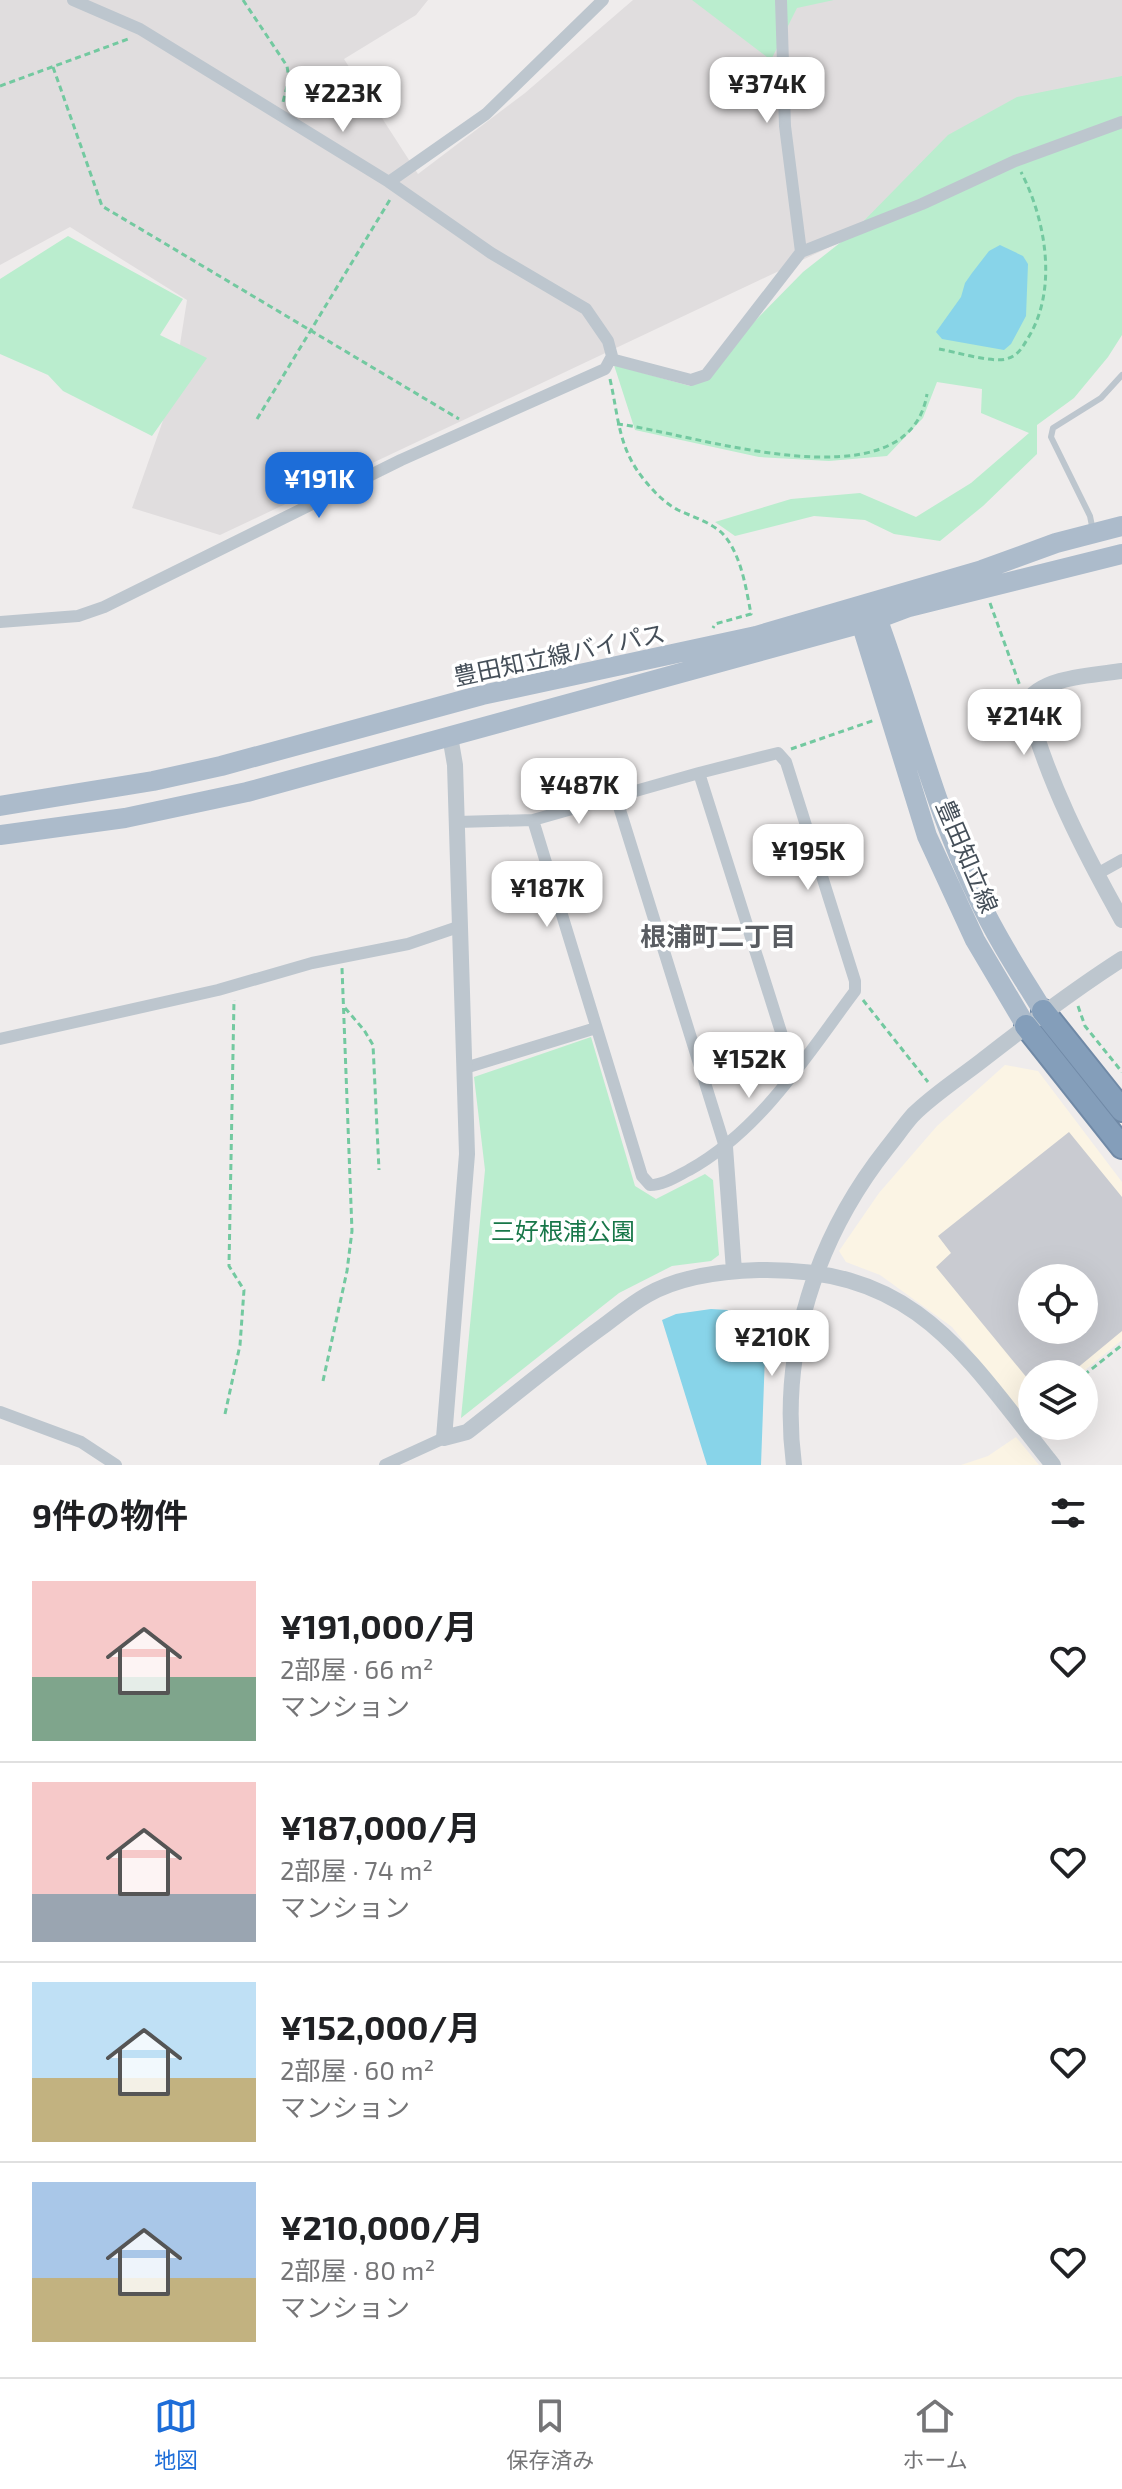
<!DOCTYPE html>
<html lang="ja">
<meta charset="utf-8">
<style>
body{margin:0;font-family:"Exo 2","Noto Sans JP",sans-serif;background:#f6f6f6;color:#202124;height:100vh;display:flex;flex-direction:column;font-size:30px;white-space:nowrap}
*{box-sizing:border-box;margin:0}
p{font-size:26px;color:#757577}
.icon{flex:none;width:44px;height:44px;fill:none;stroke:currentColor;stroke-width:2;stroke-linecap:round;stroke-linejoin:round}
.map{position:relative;height:1465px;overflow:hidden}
.sheet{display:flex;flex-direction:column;background:#fff;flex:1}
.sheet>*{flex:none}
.fabs{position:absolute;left:1018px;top:1264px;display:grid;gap:16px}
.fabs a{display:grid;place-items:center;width:80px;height:80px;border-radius:50%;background:#fff;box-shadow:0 8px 32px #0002;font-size:40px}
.price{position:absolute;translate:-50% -68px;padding:0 18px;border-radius:16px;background:#fff;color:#222;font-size:26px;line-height:52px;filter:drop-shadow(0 2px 4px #0008)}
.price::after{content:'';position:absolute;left:50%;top:48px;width:24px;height:18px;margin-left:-12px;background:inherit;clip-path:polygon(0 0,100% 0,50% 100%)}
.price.selected{background:#1d6dd8;color:#fff}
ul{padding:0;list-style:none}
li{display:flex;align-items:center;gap:24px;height:200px;padding:0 32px}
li+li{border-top:2px solid #e0e0e0}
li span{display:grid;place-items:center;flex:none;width:224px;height:160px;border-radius:0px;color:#555}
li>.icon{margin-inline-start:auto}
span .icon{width:96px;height:96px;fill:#fffc;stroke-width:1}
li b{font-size:34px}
h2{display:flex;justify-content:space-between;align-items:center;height:96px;padding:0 32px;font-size:34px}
.dock{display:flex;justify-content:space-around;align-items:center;height:112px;border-top:2px solid #e0e0e0;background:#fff;font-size:22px;color:#757577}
.dock a{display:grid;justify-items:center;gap:4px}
.dock .selected{color:#1d6dd8}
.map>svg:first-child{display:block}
.commercial{fill:#fbf4e4;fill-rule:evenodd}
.education{fill:#e0ddde}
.green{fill:#baedce}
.water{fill:#88d4e9}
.building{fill:#c9cbd1;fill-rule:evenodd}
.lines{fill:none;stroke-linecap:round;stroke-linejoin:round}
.motorway-casing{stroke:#7089a6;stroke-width:26}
.path{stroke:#73c9a0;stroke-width:3;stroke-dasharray:6 4;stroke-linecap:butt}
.service{stroke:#bdc6ce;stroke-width:6}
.minor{stroke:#bdc6ce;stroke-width:12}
.tertiary{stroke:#bdc6ce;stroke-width:16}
.primary{stroke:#acbbcb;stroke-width:20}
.motorway{stroke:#849eba;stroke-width:22}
.labels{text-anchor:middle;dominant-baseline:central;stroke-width:7;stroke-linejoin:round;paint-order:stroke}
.street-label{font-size:24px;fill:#454f59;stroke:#fff}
.park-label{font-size:24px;fill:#187749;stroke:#fff}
.neighbourhood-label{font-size:26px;font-weight:bold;fill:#595c61;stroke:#fff}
</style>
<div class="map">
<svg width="1122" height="1465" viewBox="0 0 1122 1465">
<rect width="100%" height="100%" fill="#efecec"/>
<path class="commercial" d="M1005,1065L1038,1071L1122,1182V1340L1080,1374H1032V1413L1026,1418L952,1327L880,1275L846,1262L839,1251L879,1193L937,1126ZM1032,1278H1084V1330H1032Z
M1016,1437L1039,1465H961L988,1456Z"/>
<path class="education" d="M0,0H428L416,15L344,59L418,174L525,93L633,0H1122V109L220,535L132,508L172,395L187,300L70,227L0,265Z"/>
<path class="green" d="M692,0H834L797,8L771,60Z
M1122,76V335L1108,357L1074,398L1037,425V454L983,506L940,541L894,534L865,520L814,516L735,536L715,522L791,499L860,493L916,517L971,483L1029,433L981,413L982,389L937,382L923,418L887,456L829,461L759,457L635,430L614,365L690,386L702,381L747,329L803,272L850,235L948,135L1017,97Z
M68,236L183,299L160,335L207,358L152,436L63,391L48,375L0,354V279Z
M591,1037L635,1186L656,1199L705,1174L713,1180L719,1255L711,1261L672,1266L619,1293L461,1418L485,1170L474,1077Z"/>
<path class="water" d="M1000,245L1023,256L1028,264L1026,316L1011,344L1004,350L942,339L936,332L961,297L965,283L972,273L989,251Z
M711,1309L728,1310L729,1322L766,1327L761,1465H707L662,1320L676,1314Z"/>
<path class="building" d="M1069,1132L1122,1197V1331L1070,1374H1032V1384L936,1267L951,1253L938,1236ZM1032,1278H1084V1330H1032Z"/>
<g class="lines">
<defs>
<path id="motorway" d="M1043,1011L1122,1110
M1026,1026L1122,1147"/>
</defs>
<use href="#motorway" class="motorway-casing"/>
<path class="path" d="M243,0L287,66L289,79L283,102
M53,67L102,206L459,419
M0,86L131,38
M939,349C956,352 992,363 1006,359C1018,356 1022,348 1028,338C1058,290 1046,220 1021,172
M610,379C619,419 618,449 646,482C655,493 665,503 678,510C693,517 710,522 722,533C741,553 746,588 751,614L715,624L713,628
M257,419L391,198
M617,424C690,432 908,510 927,394
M990,603L1020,686
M791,749L875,720
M863,1000L928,1082
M1078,1006L1085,1026L1122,1072
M345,1008L364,1030L373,1045L379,1170
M1084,1375L1122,1345
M323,1381L347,1271L352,1231L342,968
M225,1414L240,1345L244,1290L229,1266L234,1000"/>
<path class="service" d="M1093,531L1090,516L1051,437L1053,428L1101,398L1122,375"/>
<path class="minor" d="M781,0L785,126L801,252
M389,182L486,114L603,0
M611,359L691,380L706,375L801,252L922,204L1015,161L1122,122
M0,622L78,616L104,607L401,460L605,369L612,356L608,341L586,309L491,253L389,182L140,29L73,0
M699,773L794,1073
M616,797L725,1147
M457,822L533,820L699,773L778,753L786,762L855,981V991C806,1056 762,1129 689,1170C677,1176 664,1185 650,1185L642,1176L533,820
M1097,874L1122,860
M0,1039L218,990L312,963L408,944L461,926
M465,1068L596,1028
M0,1412L81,1442L116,1465
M385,1465L444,1438"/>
<path class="tertiary" d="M1122,671C1096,675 1039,677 1027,703C1046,779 1084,852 1122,920
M450,736L455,765L467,1154L444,1438L467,1432C512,1397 556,1360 602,1327C617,1316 631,1304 647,1295C680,1276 721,1271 759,1270C917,1267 964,1354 1053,1465
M725,1147L734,1271
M794,1465C779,1351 816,1238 887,1148C896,1137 904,1125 913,1115C933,1095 958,1079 980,1062C1026,1026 1072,991 1122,959"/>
<path class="primary" d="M873,607C910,704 933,807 979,900C997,939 1021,975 1043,1011
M858,613L927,836L975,940L1026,1026
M0,806L153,781L221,766L482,695L756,636L982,570L1056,543L1122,526
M0,835L125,818L247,792L877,619L909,607L1122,554"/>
<use href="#motorway" class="motorway"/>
</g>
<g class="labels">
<g class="street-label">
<text transform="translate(559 654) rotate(-12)">豊田知立線バイパス</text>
<text transform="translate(968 856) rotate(67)">豊田知立線</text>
</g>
<g class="park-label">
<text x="563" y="1230">三好根浦公園</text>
</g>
<g class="neighbourhood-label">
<text x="718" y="935">根浦町二丁目</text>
</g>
</g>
</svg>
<div class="fabs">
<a><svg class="icon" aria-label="locate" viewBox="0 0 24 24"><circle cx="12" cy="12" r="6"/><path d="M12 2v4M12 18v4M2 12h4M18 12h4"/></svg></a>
<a><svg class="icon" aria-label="layers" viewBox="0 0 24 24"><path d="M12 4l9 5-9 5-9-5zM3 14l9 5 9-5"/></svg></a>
</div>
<b class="price" style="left:767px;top:125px">¥374K</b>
<b class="price" style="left:343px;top:134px">¥223K</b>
<b class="price selected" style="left:319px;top:520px">¥191K</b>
<b class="price" style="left:1024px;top:757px">¥214K</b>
<b class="price" style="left:579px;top:826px">¥487K</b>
<b class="price" style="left:808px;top:892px">¥195K</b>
<b class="price" style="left:547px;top:929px">¥187K</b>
<b class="price" style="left:749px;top:1100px">¥152K</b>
<b class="price" style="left:772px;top:1378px">¥210K</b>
</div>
<section class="sheet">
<h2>9件の物件<svg class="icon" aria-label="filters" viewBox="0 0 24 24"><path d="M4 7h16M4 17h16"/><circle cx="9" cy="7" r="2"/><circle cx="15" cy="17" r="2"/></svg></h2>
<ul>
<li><span style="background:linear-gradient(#f6c9c9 60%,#7fa58c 0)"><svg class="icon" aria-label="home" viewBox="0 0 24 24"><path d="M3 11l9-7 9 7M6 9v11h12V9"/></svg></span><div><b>¥191,000/月</b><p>2部屋 · 66 m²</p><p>マンション</p></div><svg class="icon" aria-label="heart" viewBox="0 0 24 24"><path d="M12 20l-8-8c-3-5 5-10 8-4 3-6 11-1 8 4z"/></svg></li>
<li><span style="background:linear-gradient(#f6c9c9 70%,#9aa5b1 0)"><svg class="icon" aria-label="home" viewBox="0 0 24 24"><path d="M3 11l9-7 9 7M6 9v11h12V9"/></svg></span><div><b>¥187,000/月</b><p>2部屋 · 74 m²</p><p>マンション</p></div><svg class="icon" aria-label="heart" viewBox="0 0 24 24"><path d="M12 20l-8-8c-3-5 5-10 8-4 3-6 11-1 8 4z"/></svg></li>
<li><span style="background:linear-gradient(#bfe0f5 60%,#c2b280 0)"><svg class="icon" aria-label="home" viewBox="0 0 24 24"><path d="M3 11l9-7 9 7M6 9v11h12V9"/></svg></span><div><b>¥152,000/月</b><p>2部屋 · 60 m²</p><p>マンション</p></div><svg class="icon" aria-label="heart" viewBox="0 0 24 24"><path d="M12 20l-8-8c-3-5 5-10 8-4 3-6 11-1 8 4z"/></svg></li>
<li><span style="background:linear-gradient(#a9c7e8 60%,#c2b280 0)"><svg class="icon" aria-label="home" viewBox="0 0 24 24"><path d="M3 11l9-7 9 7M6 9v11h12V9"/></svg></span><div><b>¥210,000/月</b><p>2部屋 · 80 m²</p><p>マンション</p></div><svg class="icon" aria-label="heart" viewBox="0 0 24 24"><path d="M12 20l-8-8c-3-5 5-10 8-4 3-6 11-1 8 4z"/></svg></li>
</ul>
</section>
<nav class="dock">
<a class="selected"><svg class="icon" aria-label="map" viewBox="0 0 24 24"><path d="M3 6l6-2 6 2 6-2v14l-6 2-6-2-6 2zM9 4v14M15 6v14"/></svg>地図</a>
<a><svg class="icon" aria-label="saved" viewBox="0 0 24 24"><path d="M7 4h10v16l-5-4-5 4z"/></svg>保存済み</a>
<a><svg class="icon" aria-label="home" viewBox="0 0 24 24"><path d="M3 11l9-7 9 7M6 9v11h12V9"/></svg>ホーム</a>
</nav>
